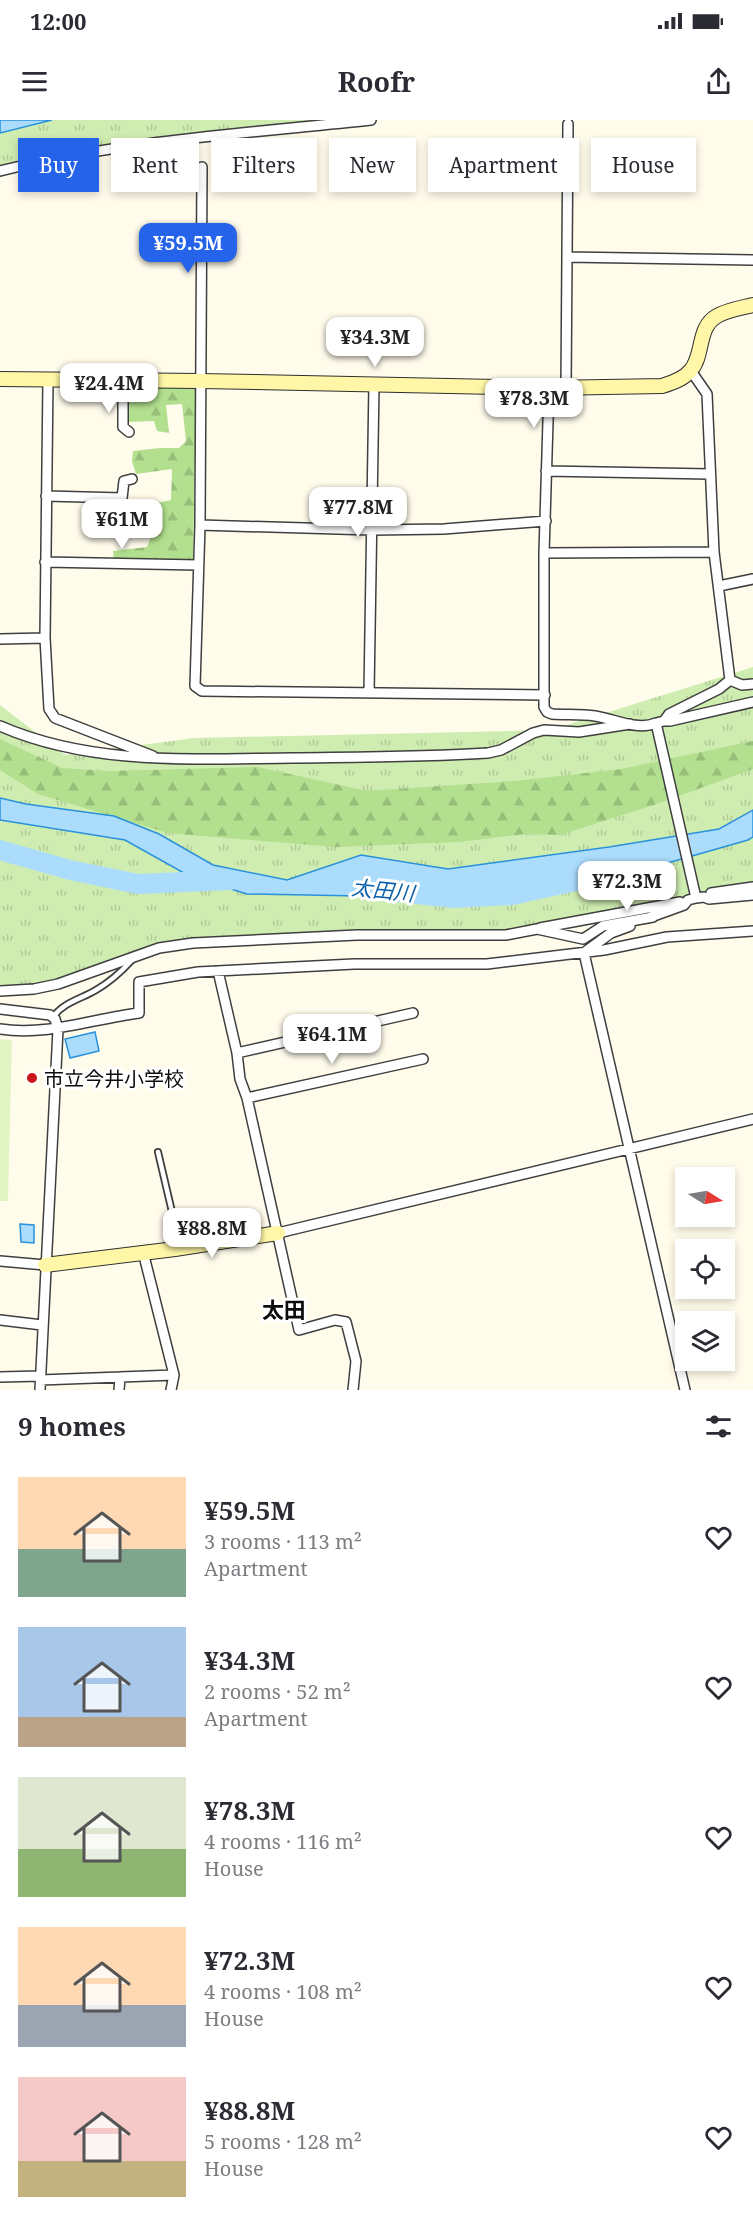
<!DOCTYPE html>
<meta charset="utf-8">
<style>
body{margin:0;font-family:"Noto Serif","Noto Sans JP",serif;background:#f2f2f3;color:#2b2b33;height:100vh;display:flex;flex-direction:column;font-size:22px;white-space:nowrap}
*{box-sizing:border-box;margin:0}
p{font-size:20px;color:#7c7c81}
.icon{flex:none;width:33px;height:33px;fill:none;stroke:currentColor;stroke-width:2;stroke-linecap:round;stroke-linejoin:round}
.map{position:relative;height:1270px;overflow:hidden}
.details{display:flex;flex-direction:column;background:#fff;flex:1}
.details>*{flex:none}
.top-card{position:absolute;left:18px;top:18px;width:717px;height:54px;display:flex;gap:12px}
.needle{width:39px;rotate:101deg}
.fabs{position:absolute;left:675px;top:1047px;display:grid;gap:12px}
.fabs a{display:grid;place-items:center;width:60px;height:60px;border-radius:0px;background:#fff;box-shadow:0 3px 9px #0003;font-size:30px}
.price{position:absolute;translate:-50% -51px;padding:0 14px;border-radius:12px;background:#fff;color:#222;font-size:20px;line-height:39px;filter:drop-shadow(0 2px 3px #0008)}
.price::after{content:'';position:absolute;left:50%;top:36px;width:18px;height:14px;margin-left:-9px;background:inherit;clip-path:polygon(0 0,100% 0,50% 100%)}
.price.on{background:#2563eb;color:#fff}
ul{padding:0;list-style:none}
li{display:flex;align-items:center;gap:18px;height:150px;padding:0 18px}
li span{display:grid;place-items:center;flex:none;width:168px;height:120px;border-radius:0px;color:#555}
li>.icon{margin-inline-start:auto}
span .icon{width:72px;height:72px;fill:#fffc;stroke-width:1}
li b{font-size:26px}
h2{display:flex;justify-content:space-between;align-items:center;height:72px;padding:0 18px;font-size:26px}
.pill{padding:0 21px;border-radius:0px;background:#fff;box-shadow:0 3px 9px #0003;font-size:21px;line-height:54px}
.pill.on{background:#2563eb;color:#fff}
.status{display:flex;justify-content:space-between;align-items:center;height:42px;padding:0 30px;background:#fff;direction:ltr}
.status svg{height:16px;fill:currentColor}
header{display:flex;justify-content:space-between;align-items:center;height:78px;padding:0 18px;background:#fff;font-size:27px;font-weight:700}
.map>svg:first-child{display:block}
.grass{fill:url(#grass-tufts)}
.forest{fill:url(#forest-firs)}
.pitch{fill:#e2f4c4}
.water{fill:#abdcfc;stroke:#2a91db;stroke-width:1.5}
.lines{fill:none;stroke-linecap:round;stroke-linejoin:round}
.river{stroke:#abdcfc;stroke-width:20}
.lane-casing{stroke:#3f3f3f;stroke-width:8}
.street-casing{stroke:#3f3f3f;stroke-width:12}
.secondary-casing{stroke:#2e2e2e;stroke-width:16}
.lane{stroke:#fff;stroke-width:4.5}
.street{stroke:#fff;stroke-width:9}
.secondary{stroke:#fff7a7;stroke-width:14}
.poi-dot{fill:#ca171c;stroke:#fff;stroke-width:2}
.labels{text-anchor:middle;dominant-baseline:central;stroke-width:6;stroke-linejoin:round;paint-order:stroke}
.poi-label{font-size:20px;fill:#0c0c0c;stroke:#fff;text-anchor:start}
.water-label{font-size:21px;font-style:italic;fill:#0a61aa;stroke:#fff}
.quarter-label{font-size:22px;font-weight:bold;fill:#0c0c0c;stroke:#fff}
</style>
<div class="status"><b>12:00</b><svg viewBox="0 0 49 12"><path d="M0 12V9h3v3zM5 12V6h3v6zM10 12V3h3v9zM15 12V0h3v12zM26 1h20v11H26zM47 4h2v5h-2z"/></svg></div>
<header><svg class="icon" aria-label="menu" viewBox="0 0 24 24"><path d="M4 6h16M4 12h16M4 18h16"/></svg>Roofr<svg class="icon" aria-label="share" viewBox="0 0 24 24"><path d="M12 15V3M7 8l5-5 5 5M5 13v7h14v-7"/></svg></header>
<div class="map">
<svg width="753" height="1270" viewBox="0 0 753 1270">
<defs>
<pattern id="grass-tufts" width="24" height="20" patternUnits="userSpaceOnUse" patternTransform="scale(1.5)"><rect width="24" height="20" fill="#cfedb1"/><path d="M3 7l-1-3M5 7V3M7 7l1-3M15 17l-1-3M17 17v-4M19 17l1-3" fill="none" stroke="#b1ca97"/></pattern>
<pattern id="forest-firs" width="22" height="20" patternUnits="userSpaceOnUse" patternTransform="scale(1.5)"><rect width="22" height="20" fill="#b2e08f"/><path d="M5 1l3.5 6h-7zM16 11l3.5 6h-7z" fill="#98bf7a"/></pattern>
</defs>
<rect width="100%" height="100%" fill="#fffcec"/>
<path class="grass" d="M0,0H376L139,26L0,54Z
M753,547V769L506,815L258,819L150,831L34,869L0,868V585L65,635L194,618L551,610Z"/>
<path class="forest" d="M196,267L193,441L114,443L113,431L147,427L161,389L153,388L156,383L171,380L172,349L136,354L132,341L133,331L160,328H179L186,321L182,284L166,285L169,313L157,311L154,301L127,302V269Z
M0,619L62,648L109,651L258,647L367,671L515,661L621,649L753,621V649L660,683L560,715L525,714L459,722L335,727L168,713L38,674L0,650Z"/>
<path class="pitch" d="M0,919L12,920L8,1081H0Z"/>
<path class="water" d="M0,0H52L0,13Z
M0,678L26,684L114,696L159,714L213,745L287,760L361,735L448,749L609,727L719,709L753,690V717L748,720L650,748L504,768L361,776L247,774L191,757L125,720L0,700Z
M95,912L99,931L70,938L65,919Z
M20,1104L34,1105V1123L21,1122Z"/>
<g class="lines">
<path class="river" d="M0,730L70,750L138,764L231,760
M380,770L454,778L512,775L644,746"/>
<defs>
<path id="lane" d="M53,897C64,882 81,879 96,870C110,862 122,851 132,840
M158,1032L180,1126"/>
<path id="street" d="M202,47L200,405L195,566L202,571L545,575
M0,51C119,21 249,13 371,0
M567,137L753,140
M691,251L707,274L714,432L730,560
M48,260L45,518L49,589L55,598L153,636
M123,260V307L129,312
M566,267L568,4
M549,268L544,433V587L547,592L552,594C566,595 581,594 595,596C615,599 637,611 656,603
M546,351L710,354
M46,376L122,378L124,361L132,359
M200,405L372,410L444,409L546,401
M544,433L714,432
M45,442L198,445
M719,466L753,459
M0,519L45,518
M730,560L742,565L753,564
M369,573L374,264
M664,601H670L753,582
M0,606C92,646 195,639 292,638C358,637 423,637 488,633L501,630L533,613L544,610L579,612L630,604
M711,773L753,767
M696,778L704,777L709,779L753,775
M648,798L684,785L688,780L696,778L656,603L664,601L669,594L719,569L730,560
M540,808L680,782
M585,832L611,813L630,806
M584,833L685,1270
M218,851L237,933L240,959L247,978L299,1210L335,1200L346,1202L356,1241L353,1270
M0,871L34,869L58,864L159,828L193,823L357,815H506L537,809L583,819L603,806L653,797
M0,889L50,895L55,899L58,909L40,1270
M0,909C48,916 92,899 139,893V862L198,852L354,844H487L604,830L667,817L753,811
M237,933L413,893
M247,978L423,939
M278,1113L753,999
M143,1132L174,1255L171,1270
M0,1141L45,1145
M0,1200L42,1205
M0,1257L40,1256
M40,1260L174,1255
M119,1270L120,1257"/>
<path id="secondary" d="M0,259L200,261L549,268L662,266C672,263 684,259 691,250C704,235 697,207 717,196C727,190 741,188 753,185
M45,1145L175,1129L278,1113"/>
</defs>
<use href="#lane" class="lane-casing"/>
<use href="#street" class="street-casing"/>
<use href="#secondary" class="secondary-casing"/>
<use href="#lane" class="lane"/>
<use href="#street" class="street"/>
<use href="#secondary" class="secondary"/>
</g>
<circle class="poi-dot" cx="32" cy="958" r="6"/>
<g class="labels">
<g class="poi-label">
<text x="44" y="958">市立今井小学校</text>
</g>
<g class="water-label">
<text transform="translate(383 770) rotate(6)">太田川</text>
</g>
<g class="quarter-label">
<text x="284" y="1189">太田</text>
</g>
</g>
</svg>
<div class="fabs">
<a><svg class="needle" viewBox="-14 -14 28 28"><path d="M0-13l5 13h-10z" fill="#e53935"/><path d="M0 13l5-13h-10z" fill="#7c7c81"/></svg></a>
<a><svg class="icon" aria-label="locate" viewBox="0 0 24 24"><circle cx="12" cy="12" r="6"/><path d="M12 2v4M12 18v4M2 12h4M18 12h4"/></svg></a>
<a><svg class="icon" aria-label="layers" viewBox="0 0 24 24"><path d="M12 4l9 5-9 5-9-5zM3 14l9 5 9-5"/></svg></a>
</div>
<b class="price on" style="left:188px;top:154px">¥59.5M</b>
<b class="price" style="left:375px;top:248px">¥34.3M</b>
<b class="price" style="left:109px;top:294px">¥24.4M</b>
<b class="price" style="left:534px;top:309px">¥78.3M</b>
<b class="price" style="left:358px;top:418px">¥77.8M</b>
<b class="price" style="left:122px;top:430px">¥61M</b>
<b class="price" style="left:627px;top:792px">¥72.3M</b>
<b class="price" style="left:332px;top:945px">¥64.1M</b>
<b class="price" style="left:212px;top:1139px">¥88.8M</b>
<div class="top-card">
<a class="pill on">Buy</a>
<a class="pill">Rent</a>
<a class="pill">Filters</a>
<a class="pill">New</a>
<a class="pill">Apartment</a>
<a class="pill">House</a>
</div>
</div>
<section class="details">
<h2>9 homes<svg class="icon" aria-label="filters" viewBox="0 0 24 24"><path d="M4 7h16M4 17h16"/><circle cx="9" cy="7" r="2"/><circle cx="15" cy="17" r="2"/></svg></h2>
<ul>
<li><span style="background:linear-gradient(#ffd9b3 60%,#7fa58c 0)"><svg class="icon" aria-label="home" viewBox="0 0 24 24"><path d="M3 11l9-7 9 7M6 9v11h12V9"/></svg></span><div><b>¥59.5M</b><p>3 rooms · 113 m²</p><p>Apartment</p></div><svg class="icon" aria-label="heart" viewBox="0 0 24 24"><path d="M12 20l-8-8c-3-5 5-10 8-4 3-6 11-1 8 4z"/></svg></li>
<li><span style="background:linear-gradient(#a9c7e8 75%,#b9a48a 0)"><svg class="icon" aria-label="home" viewBox="0 0 24 24"><path d="M3 11l9-7 9 7M6 9v11h12V9"/></svg></span><div><b>¥34.3M</b><p>2 rooms · 52 m²</p><p>Apartment</p></div><svg class="icon" aria-label="heart" viewBox="0 0 24 24"><path d="M12 20l-8-8c-3-5 5-10 8-4 3-6 11-1 8 4z"/></svg></li>
<li><span style="background:linear-gradient(#dfe7d0 60%,#8fb573 0)"><svg class="icon" aria-label="home" viewBox="0 0 24 24"><path d="M3 11l9-7 9 7M6 9v11h12V9"/></svg></span><div><b>¥78.3M</b><p>4 rooms · 116 m²</p><p>House</p></div><svg class="icon" aria-label="heart" viewBox="0 0 24 24"><path d="M12 20l-8-8c-3-5 5-10 8-4 3-6 11-1 8 4z"/></svg></li>
<li><span style="background:linear-gradient(#ffd9b3 65%,#9aa5b1 0)"><svg class="icon" aria-label="home" viewBox="0 0 24 24"><path d="M3 11l9-7 9 7M6 9v11h12V9"/></svg></span><div><b>¥72.3M</b><p>4 rooms · 108 m²</p><p>House</p></div><svg class="icon" aria-label="heart" viewBox="0 0 24 24"><path d="M12 20l-8-8c-3-5 5-10 8-4 3-6 11-1 8 4z"/></svg></li>
<li><span style="background:linear-gradient(#f6c9c9 70%,#c2b280 0)"><svg class="icon" aria-label="home" viewBox="0 0 24 24"><path d="M3 11l9-7 9 7M6 9v11h12V9"/></svg></span><div><b>¥88.8M</b><p>5 rooms · 128 m²</p><p>House</p></div><svg class="icon" aria-label="heart" viewBox="0 0 24 24"><path d="M12 20l-8-8c-3-5 5-10 8-4 3-6 11-1 8 4z"/></svg></li>
</ul>
</section>
